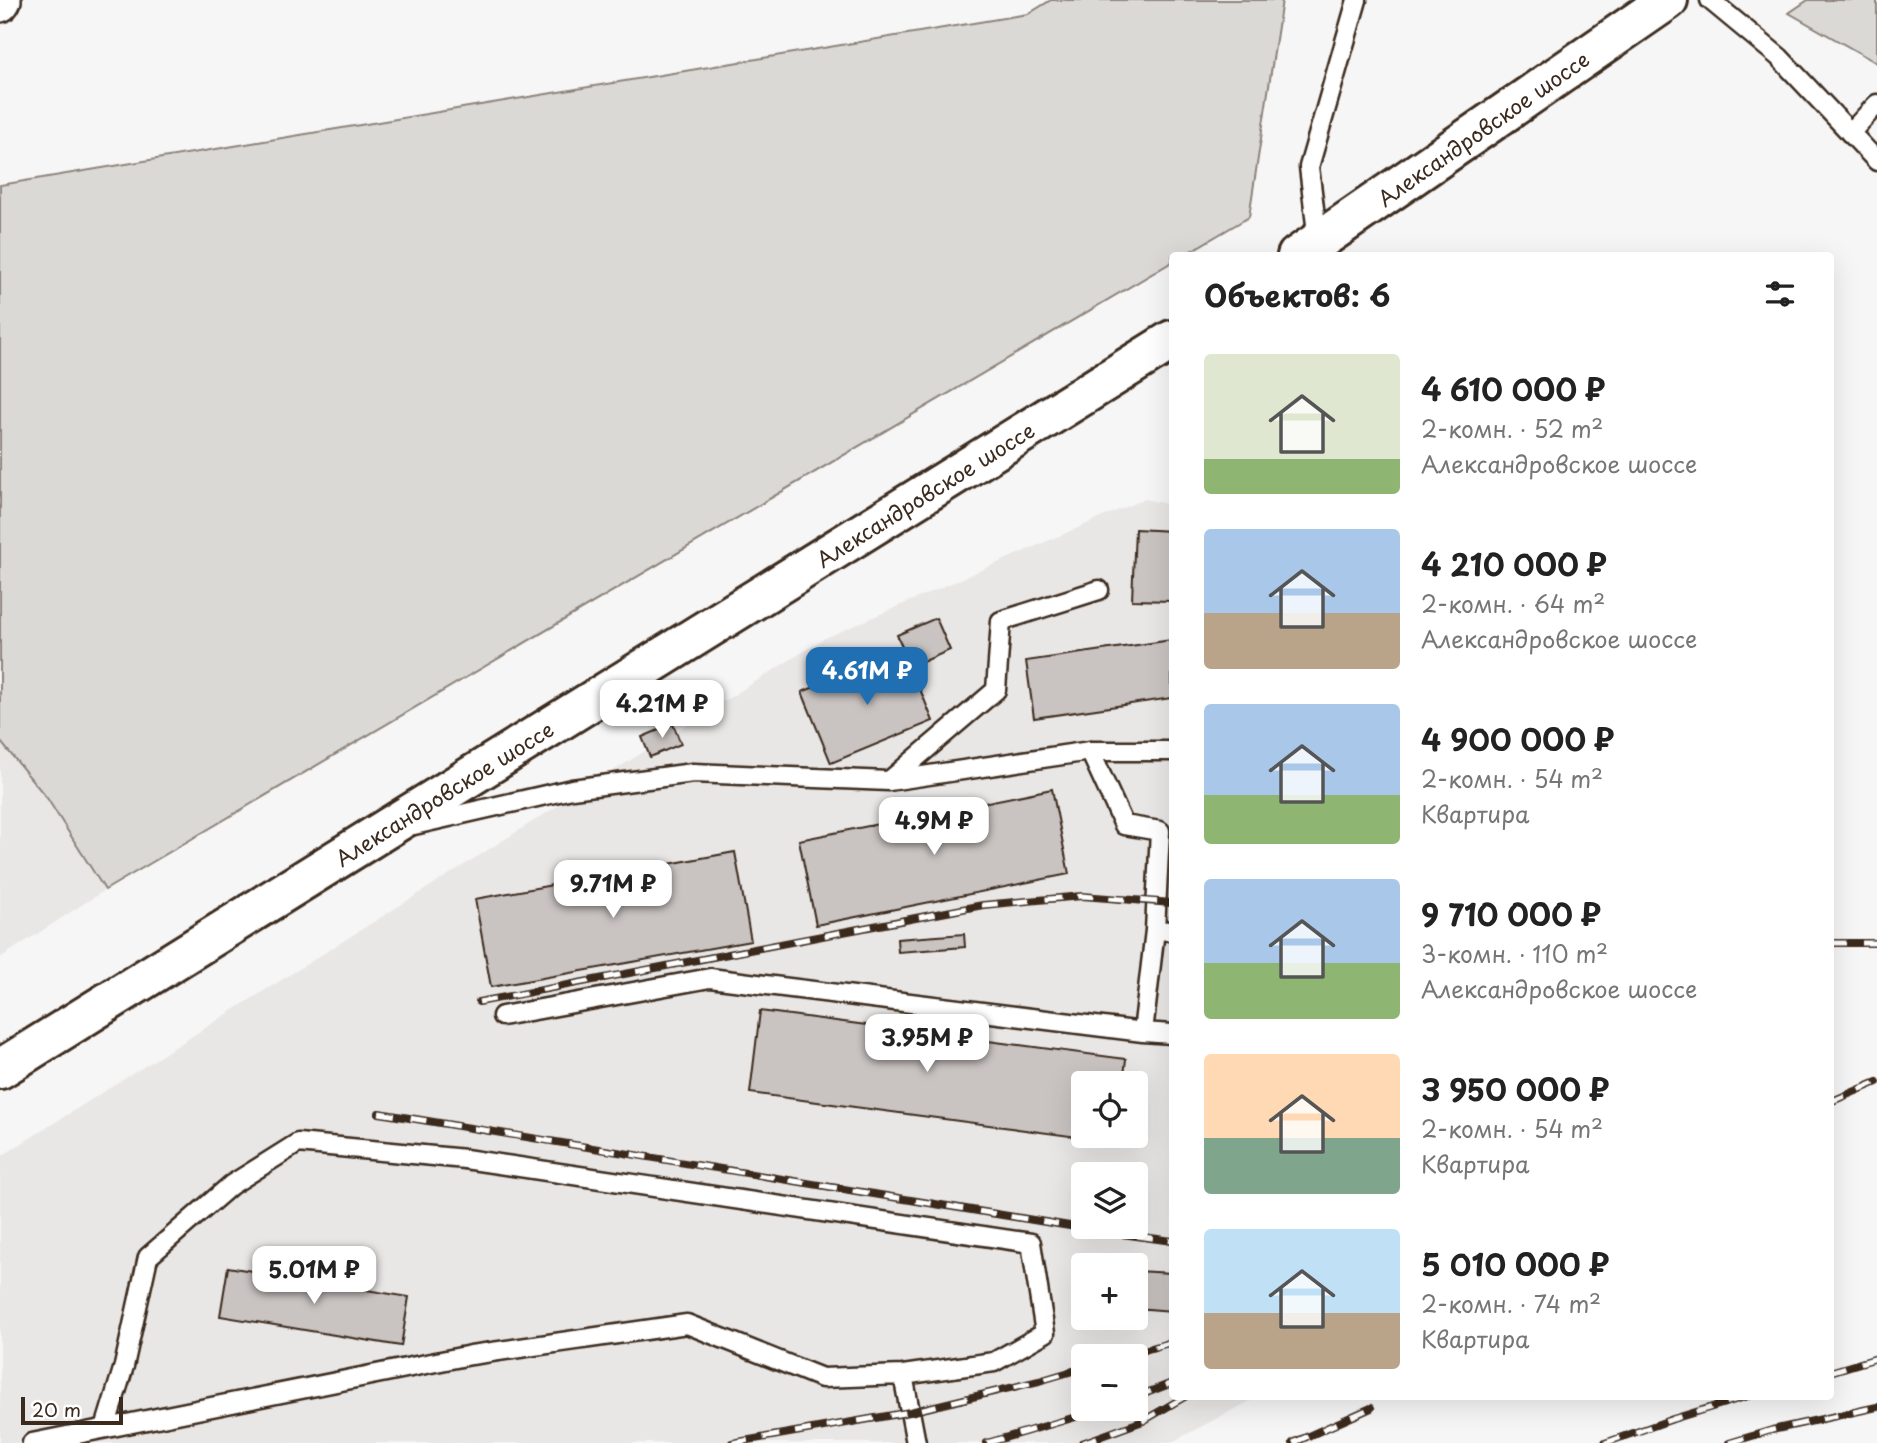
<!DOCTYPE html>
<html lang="ru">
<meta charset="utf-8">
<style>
body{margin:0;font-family:"Playpen Sans",sans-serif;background:#f2f2f2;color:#222;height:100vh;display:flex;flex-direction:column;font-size:26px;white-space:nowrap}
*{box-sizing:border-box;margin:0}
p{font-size:23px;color:#767676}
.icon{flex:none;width:38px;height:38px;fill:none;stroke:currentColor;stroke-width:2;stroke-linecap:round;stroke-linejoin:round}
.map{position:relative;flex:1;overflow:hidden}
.sheet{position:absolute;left:1169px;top:252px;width:665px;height:1148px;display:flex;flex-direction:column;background:#fff;border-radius:7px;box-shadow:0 7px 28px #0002}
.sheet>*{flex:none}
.fabs{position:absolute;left:1071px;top:1071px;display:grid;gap:14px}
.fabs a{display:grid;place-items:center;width:77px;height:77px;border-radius:7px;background:#fff;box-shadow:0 7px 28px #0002;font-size:35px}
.scale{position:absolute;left:21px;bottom:18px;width:102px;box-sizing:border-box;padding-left:7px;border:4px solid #3b2a1e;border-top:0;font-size:19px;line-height:24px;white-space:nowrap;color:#3b2a1e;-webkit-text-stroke:5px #fff;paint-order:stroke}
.price{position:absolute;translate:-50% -60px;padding:0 16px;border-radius:14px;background:#fff;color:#222;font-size:23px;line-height:46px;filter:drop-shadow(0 2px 4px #0008)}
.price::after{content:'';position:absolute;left:50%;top:42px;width:21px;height:16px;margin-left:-10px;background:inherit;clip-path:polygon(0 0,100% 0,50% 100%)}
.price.current{background:#1f6fb2;color:#fff}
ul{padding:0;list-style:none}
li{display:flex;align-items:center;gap:21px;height:175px;padding:0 35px}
li span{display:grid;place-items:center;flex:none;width:196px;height:140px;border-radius:7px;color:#555}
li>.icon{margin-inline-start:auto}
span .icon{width:84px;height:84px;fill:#fffc;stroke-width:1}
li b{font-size:30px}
h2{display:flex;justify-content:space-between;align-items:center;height:84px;padding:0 35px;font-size:30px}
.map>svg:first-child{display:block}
.built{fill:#e9e7e6;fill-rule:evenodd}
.green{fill:#dbd9d6;stroke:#8b827a;stroke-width:2}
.building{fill:#c9c3c1;stroke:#3b2a1e;stroke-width:2}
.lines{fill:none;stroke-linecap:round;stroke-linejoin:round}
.service-casing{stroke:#3b2a1e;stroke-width:23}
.minor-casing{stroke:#3b2a1e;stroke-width:42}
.primary-casing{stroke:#3b2a1e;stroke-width:44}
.service{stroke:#fff;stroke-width:18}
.minor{stroke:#fff;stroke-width:37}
.primary{stroke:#fff;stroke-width:38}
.rail-casing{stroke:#3b2a1e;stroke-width:8}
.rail{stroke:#fff;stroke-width:5;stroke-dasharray:16;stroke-linecap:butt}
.labels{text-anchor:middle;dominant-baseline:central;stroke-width:5;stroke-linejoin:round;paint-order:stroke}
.street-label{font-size:21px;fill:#3b2a1e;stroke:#fff}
</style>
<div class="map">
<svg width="1877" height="1443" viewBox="0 0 1877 1443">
<rect width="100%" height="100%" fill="#f7f6f6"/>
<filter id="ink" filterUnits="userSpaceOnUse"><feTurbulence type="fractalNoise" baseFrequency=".0143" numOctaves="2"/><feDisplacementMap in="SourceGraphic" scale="14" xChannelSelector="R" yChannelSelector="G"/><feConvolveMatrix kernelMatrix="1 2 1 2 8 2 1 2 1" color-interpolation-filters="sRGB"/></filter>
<g filter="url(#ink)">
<path class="built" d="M1144,499L1172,505V1396L1258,1397L1170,1443H0V1157L823,639ZM1083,1083H1136V1136H1083ZM1083,1174H1136V1227H1083ZM1083,1265H1136V1318H1083ZM1083,1356H1136V1409H1083Z
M0,741L47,798L105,890L0,958Z"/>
<path class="green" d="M1051,0H1282L1249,217L1184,255L1172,256V262L105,890L47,798L0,741V185L1028,14Z
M1808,0H1877V63L1789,13Z"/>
<path class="building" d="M1135,529L1172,531V601L1132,600Z
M936,618L950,650L911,667L897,635Z
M1172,640V698L1034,718L1026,661Z
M904,650L933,721L831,763L802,692Z
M673,724L681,744L650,757L642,737Z
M1052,789L1069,874L816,925L799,840Z
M735,852L751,941L491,987L475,899Z
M964,934L965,947L898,952L897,939Z
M760,1011L1126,1059L1123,1083H1083V1136H1116L1115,1142L750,1093Z
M228,1267L409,1297L401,1346L220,1316Z
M1136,1271L1172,1273V1311L1136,1308Z"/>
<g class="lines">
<defs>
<path id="service" d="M1710,0L1779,57L1877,161
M1850,133L1877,104
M1318,241L1309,167L1357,0
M1090,751L1124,825L1160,831L1155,930L1172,931
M889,781L996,690L1001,621L1099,590
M414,825L572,789L693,773L889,781L1090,751H1172
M502,1016L710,978L1143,1032L1155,930
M1143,1032L1172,1034
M903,1375L916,1443
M32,1443L471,1355L687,1324L822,1378L903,1375L994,1362L1045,1333L1031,1243L465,1159L298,1143L231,1185L148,1257L124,1366L105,1428"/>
<path id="minor" d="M0,3L2,0"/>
<path id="primary" d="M1297,256L1668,0
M0,1069L1172,340"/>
</defs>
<use href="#service" class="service-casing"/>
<use href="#minor" class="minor-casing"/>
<use href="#primary" class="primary-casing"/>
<use href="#service" class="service"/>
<use href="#minor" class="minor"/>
<use href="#primary" class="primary"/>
<defs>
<path id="rail" d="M1830,943H1877
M479,1002L983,905L1082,896L1172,903
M1830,1102L1877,1082
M379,1113L1094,1230L1172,1241
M1124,1356L1172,1342
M1830,1372L1877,1358
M1136,1397L1172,1383
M732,1443L910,1412L1039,1381L1083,1368
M987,1443L1103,1409
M1082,1443L1143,1421L1186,1396
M1293,1443L1371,1408
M1605,1443L1673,1419L1748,1396
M1729,1443L1772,1430L1877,1407"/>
</defs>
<use href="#rail" class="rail-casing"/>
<use href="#rail" class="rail"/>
</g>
</g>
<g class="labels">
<g class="street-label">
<text transform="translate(1483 128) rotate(-35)">Александровское шоссе</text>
<text transform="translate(925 494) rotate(-32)">Александровское шоссе</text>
<text transform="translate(444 793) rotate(-32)">Александровское шоссе</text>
</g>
</g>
</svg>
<div class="fabs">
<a><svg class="icon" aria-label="locate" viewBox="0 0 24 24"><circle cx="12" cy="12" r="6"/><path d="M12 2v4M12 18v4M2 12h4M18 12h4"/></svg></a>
<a><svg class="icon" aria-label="layers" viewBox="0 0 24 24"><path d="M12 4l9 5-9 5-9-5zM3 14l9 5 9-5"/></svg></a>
<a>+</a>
<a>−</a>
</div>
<div class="scale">20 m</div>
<b class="price current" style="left:867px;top:707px">4.61M ₽</b>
<b class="price" style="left:662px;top:740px">4.21M ₽</b>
<b class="price" style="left:934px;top:857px">4.9M ₽</b>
<b class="price" style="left:613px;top:920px">9.71M ₽</b>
<b class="price" style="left:927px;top:1074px">3.95M ₽</b>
<b class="price" style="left:314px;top:1306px">5.01M ₽</b>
<section class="sheet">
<h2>Объектов: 6<svg class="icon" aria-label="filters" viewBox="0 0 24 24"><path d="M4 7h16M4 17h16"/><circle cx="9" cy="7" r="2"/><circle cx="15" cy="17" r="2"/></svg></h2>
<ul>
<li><span style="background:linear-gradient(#dfe7d0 75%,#8fb573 0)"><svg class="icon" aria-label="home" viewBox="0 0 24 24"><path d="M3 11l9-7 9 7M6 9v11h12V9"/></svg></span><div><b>4 610 000 ₽</b><p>2-комн. · 52 m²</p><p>Александровское шоссе</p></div></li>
<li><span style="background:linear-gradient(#a9c7e8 60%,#b9a48a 0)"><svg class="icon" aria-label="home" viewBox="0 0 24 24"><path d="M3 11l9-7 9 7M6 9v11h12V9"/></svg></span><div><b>4 210 000 ₽</b><p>2-комн. · 64 m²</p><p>Александровское шоссе</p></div></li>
<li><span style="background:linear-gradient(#a9c7e8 65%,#8fb573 0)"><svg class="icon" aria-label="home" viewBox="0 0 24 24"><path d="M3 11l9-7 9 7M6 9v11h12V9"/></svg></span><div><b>4 900 000 ₽</b><p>2-комн. · 54 m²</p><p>Квартира</p></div></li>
<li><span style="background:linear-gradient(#a9c7e8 60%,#8fb573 0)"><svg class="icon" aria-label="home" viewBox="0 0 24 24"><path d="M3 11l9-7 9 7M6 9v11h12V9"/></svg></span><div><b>9 710 000 ₽</b><p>3-комн. · 110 m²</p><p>Александровское шоссе</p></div></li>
<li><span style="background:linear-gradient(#ffd9b3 60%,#7fa58c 0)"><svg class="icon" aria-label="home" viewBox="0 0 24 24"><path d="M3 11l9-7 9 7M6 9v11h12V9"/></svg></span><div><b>3 950 000 ₽</b><p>2-комн. · 54 m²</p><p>Квартира</p></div></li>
<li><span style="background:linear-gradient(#bfe0f5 60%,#b9a48a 0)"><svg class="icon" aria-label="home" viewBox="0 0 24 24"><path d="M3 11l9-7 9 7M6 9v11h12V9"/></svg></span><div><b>5 010 000 ₽</b><p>2-комн. · 74 m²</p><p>Квартира</p></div></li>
</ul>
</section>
</div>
